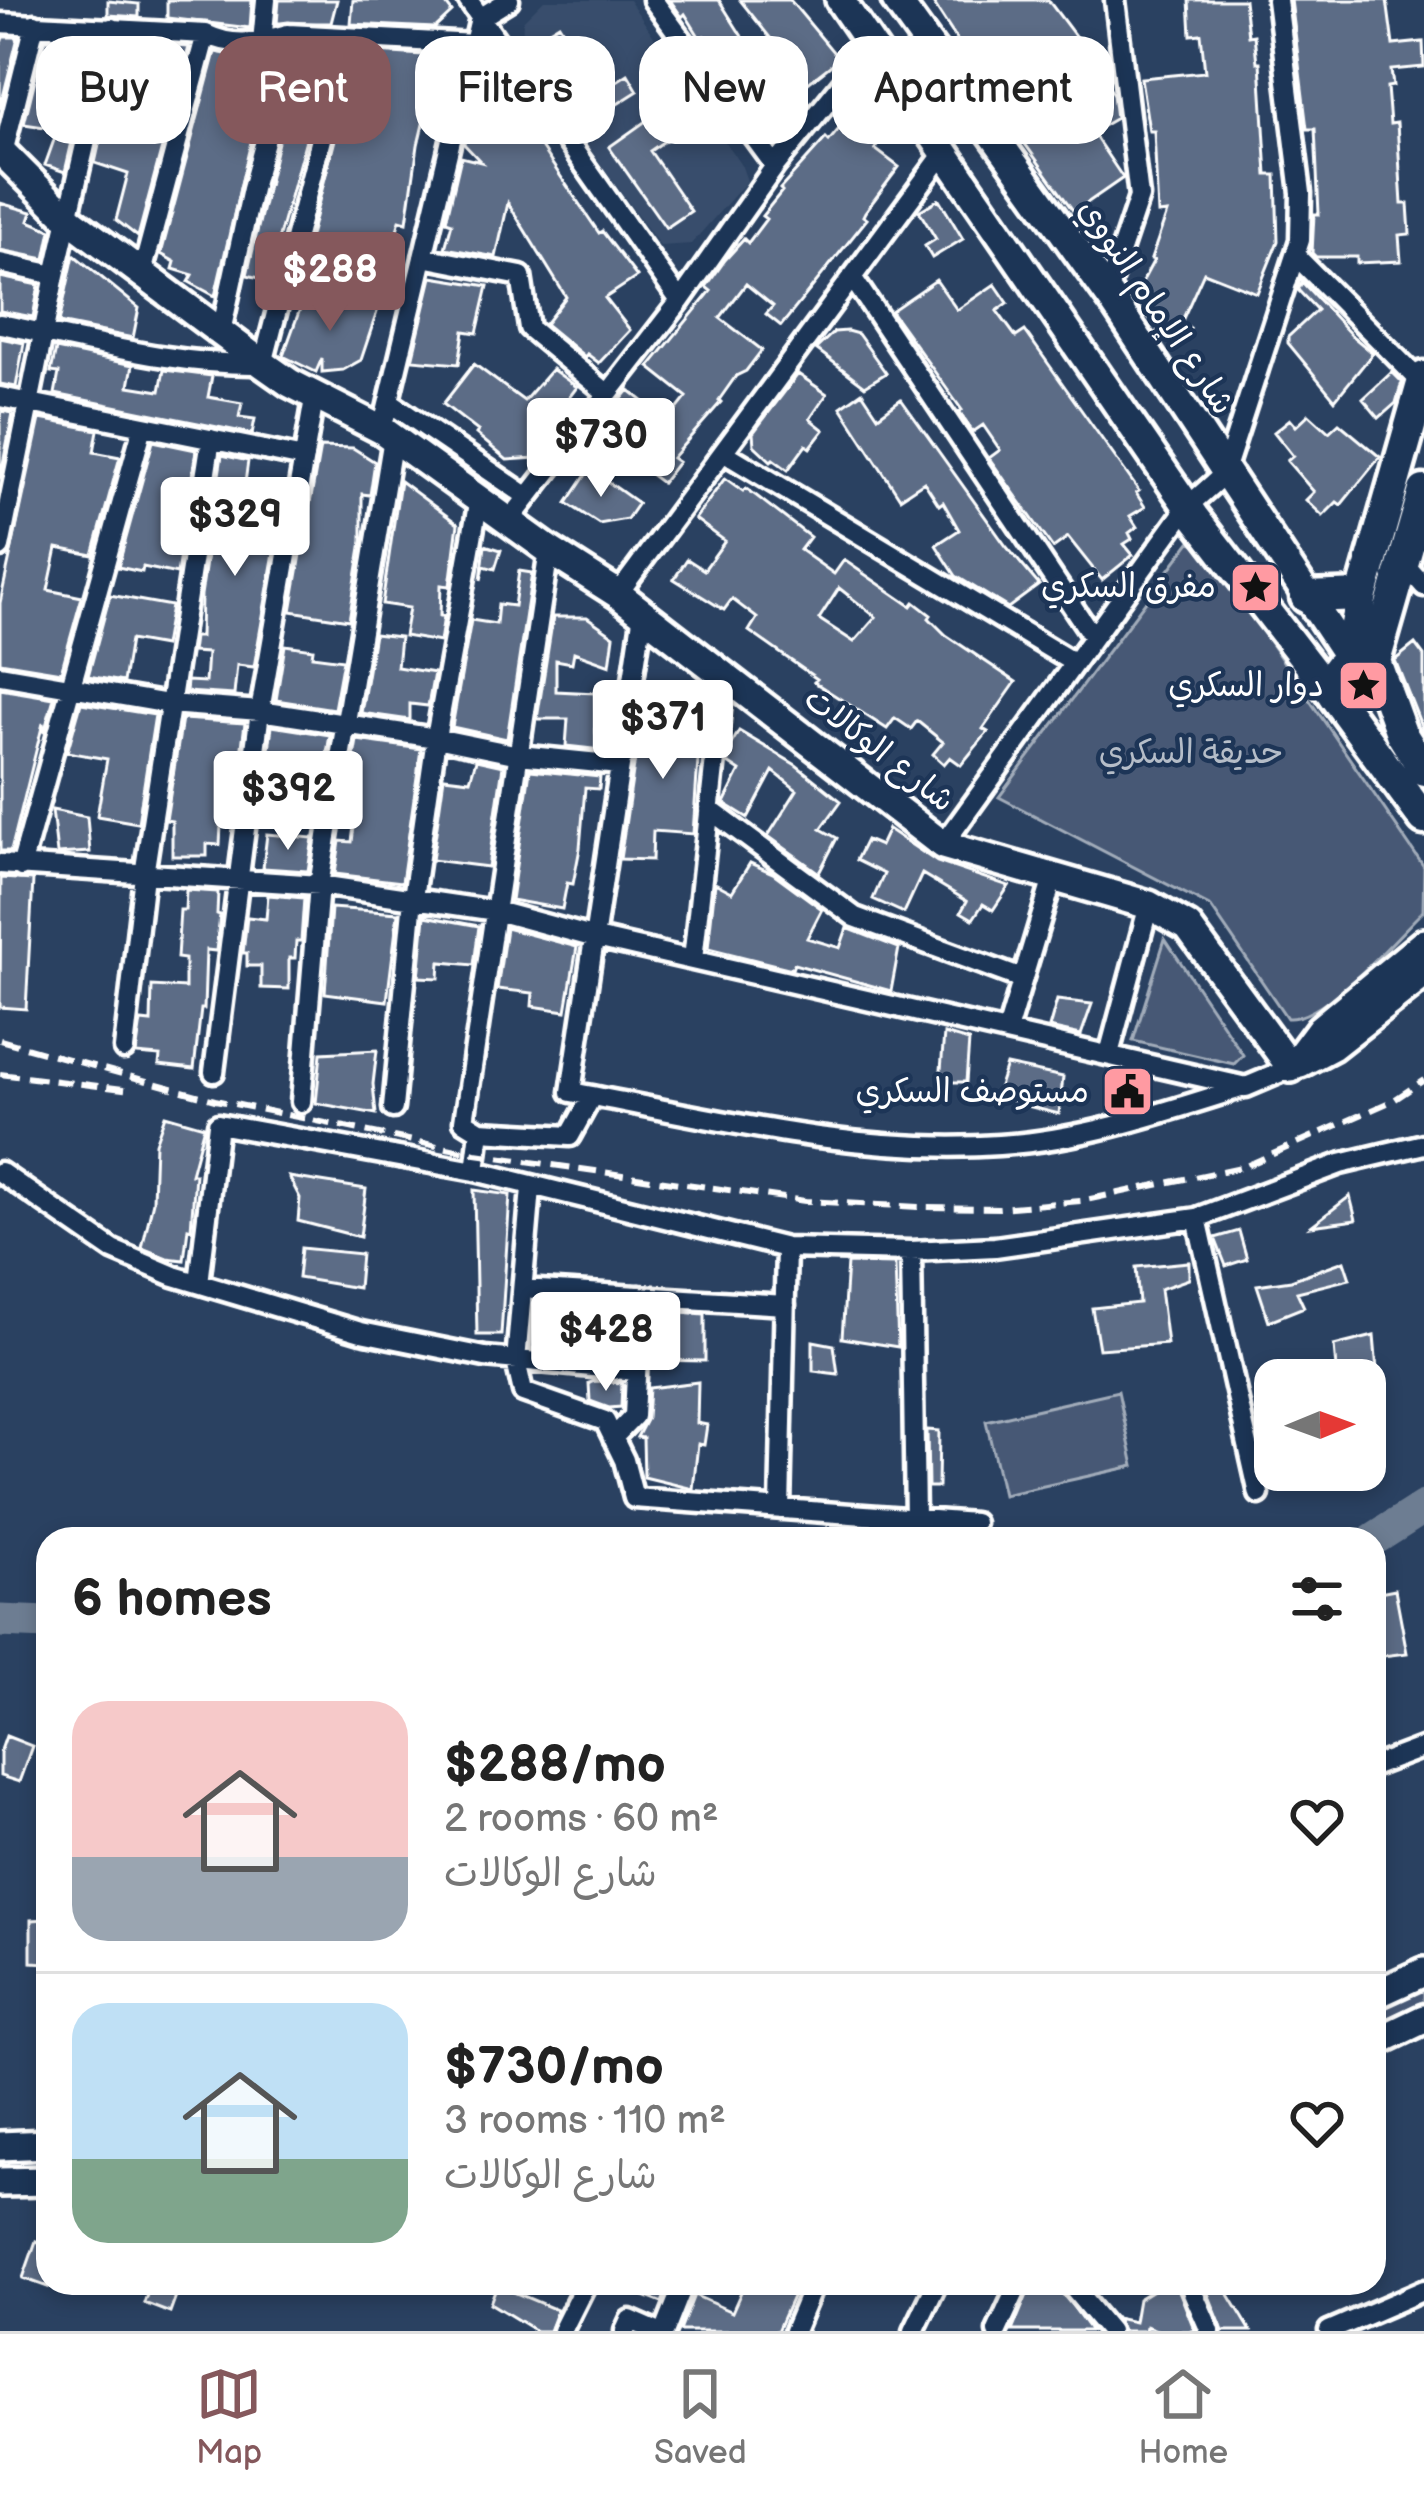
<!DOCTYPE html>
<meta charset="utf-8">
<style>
body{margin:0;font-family:"Balsamiq Sans","Playpen Sans Arabic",sans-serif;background:#f2f2f2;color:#222;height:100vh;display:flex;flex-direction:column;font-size:45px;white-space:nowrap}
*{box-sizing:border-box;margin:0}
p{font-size:39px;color:#767676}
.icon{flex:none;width:66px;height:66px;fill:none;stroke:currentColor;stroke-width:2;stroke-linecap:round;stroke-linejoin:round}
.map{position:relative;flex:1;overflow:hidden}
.sheet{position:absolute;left:36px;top:1527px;width:1350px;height:768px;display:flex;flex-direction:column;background:#fff;border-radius:36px;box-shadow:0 6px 18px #0003}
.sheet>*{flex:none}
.hud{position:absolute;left:36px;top:36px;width:1353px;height:108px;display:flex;gap:24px}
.needle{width:78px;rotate:89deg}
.fabs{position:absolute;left:1254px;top:1359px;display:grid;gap:24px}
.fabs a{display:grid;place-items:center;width:132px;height:132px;border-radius:24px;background:#fff;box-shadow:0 6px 18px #0003;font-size:60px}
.price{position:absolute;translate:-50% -102px;padding:0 27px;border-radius:12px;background:#fff;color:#222;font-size:39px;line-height:78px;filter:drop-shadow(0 3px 6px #0008)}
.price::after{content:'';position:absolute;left:50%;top:72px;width:36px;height:27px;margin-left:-18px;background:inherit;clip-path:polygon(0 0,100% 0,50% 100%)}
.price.current{background:#85585c;color:#fff}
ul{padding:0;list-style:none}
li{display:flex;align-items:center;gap:36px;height:300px;padding:0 36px}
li+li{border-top:3px solid #e0e0e0}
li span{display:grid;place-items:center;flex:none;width:336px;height:240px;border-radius:36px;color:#555}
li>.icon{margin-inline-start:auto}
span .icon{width:144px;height:144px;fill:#fffc;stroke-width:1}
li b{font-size:51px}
h2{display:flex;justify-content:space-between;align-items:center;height:144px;padding:0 36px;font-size:51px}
.pill{padding:0 42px;border-radius:36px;background:#fff;box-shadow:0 6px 18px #0003;font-size:42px;line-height:108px}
.pill.current{background:#85585c;color:#fff}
.tab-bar{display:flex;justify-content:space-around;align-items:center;height:168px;border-top:3px solid #e0e0e0;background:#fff;font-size:33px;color:#767676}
.tab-bar a{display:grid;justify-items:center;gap:6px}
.tab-bar .current{color:#85585c}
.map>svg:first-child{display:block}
.built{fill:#394e6c}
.green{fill:#465975;stroke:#a2acba;stroke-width:3}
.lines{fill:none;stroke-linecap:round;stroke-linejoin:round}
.river{stroke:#6d7d92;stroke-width:33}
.building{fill:#5b6c86;stroke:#fff;stroke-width:3;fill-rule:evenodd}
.street-casing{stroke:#fff;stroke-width:27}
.secondary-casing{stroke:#fff;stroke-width:36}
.primary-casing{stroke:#fff;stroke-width:39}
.street{stroke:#1d3557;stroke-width:18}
.secondary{stroke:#1d3557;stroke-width:27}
.primary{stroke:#1d3557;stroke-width:30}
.rail{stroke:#fff;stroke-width:6;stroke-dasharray:18 9;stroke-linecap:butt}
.labels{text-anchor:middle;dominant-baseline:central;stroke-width:9;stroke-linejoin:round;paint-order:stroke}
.street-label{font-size:33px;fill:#fff;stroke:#1d3557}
.poi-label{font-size:33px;fill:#fff;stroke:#1d3557;text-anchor:end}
.park-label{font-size:33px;fill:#b5bdc8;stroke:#1d3557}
</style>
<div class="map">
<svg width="1424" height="2331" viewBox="0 0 1424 2331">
<rect width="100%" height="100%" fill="#2a4161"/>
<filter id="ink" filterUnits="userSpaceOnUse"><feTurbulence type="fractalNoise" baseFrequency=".00833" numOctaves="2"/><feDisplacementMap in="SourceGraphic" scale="24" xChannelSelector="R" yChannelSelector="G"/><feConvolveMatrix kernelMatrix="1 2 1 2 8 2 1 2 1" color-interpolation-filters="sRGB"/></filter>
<g filter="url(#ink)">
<path class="built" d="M544,0H629L742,167L747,181L691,244L660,246L587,145L522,46L523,21Z"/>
<path class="green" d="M1190,542L1204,546L1424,867L1423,911C1395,938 1325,1021 1287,1018L1211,907L999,797Z
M1165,939L1243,1055L1234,1064L1133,1041Z
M1118,1391L1134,1466L1003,1495L986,1421Z
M1424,1986V2001L1374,2024V2009Z"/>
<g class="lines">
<path class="river" d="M1374,1539L1424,1507
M0,1621L48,1623"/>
</g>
<path class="building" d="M167,0H252L250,28L167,18Z
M279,0H337L331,23H277Z
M353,0H443L452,12L435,28L351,24Z
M670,0H719L777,92L753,107L732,74L727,76L704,36L700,38L685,14L682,17Z
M740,0H790L839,59L807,84Z
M931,0H1048L1088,53L1113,94L1116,118L1092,132L1123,178L1074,212L966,62L970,60Z
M1189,0H1244L1248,36L1254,35L1257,62H1260L1267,175H1276L1278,241L1257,293L1204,272L1181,323L1190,329L1177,348L1156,333L1161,325L1143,314L1133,299L1154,260L1151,259L1167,213L1158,214L1154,131H1149L1141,78L1205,72L1201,34L1191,35Z
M1291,0H1387L1393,45L1423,42L1424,67L1391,70L1393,86L1387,87L1390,124L1397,123L1402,204H1408L1410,234L1399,235L1401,261L1357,263V257H1316L1312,253L1314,214H1319L1315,129H1307Z
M108,1L139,4V17L108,15Z
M559,24L601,91L628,74L638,91L589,122L536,38Z
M3,37H18L0,109V47Z
M45,39L95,42L65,172L45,165L58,129L24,124Z
M129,43L189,47L138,237L116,220L128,174L95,163L119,56L126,57Z
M300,48L324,49L317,77L323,78L267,280L247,275Z
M358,51L424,55L441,68L445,81L433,82L418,145L407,222L400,220L382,279L336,268L337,265L305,255Z
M215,52L237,56L272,52L215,296L189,282L193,275L173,269L175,262L161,254Z
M495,91L505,93L521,131L525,129L533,141L536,140L599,233L602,231L637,277L605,298L630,330L599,363L587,354L585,357L545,324L566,297L508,203L496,257L445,248L452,223L446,221L461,157L481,162L464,144L472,108Z
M858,106L889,128L875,149L899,167L865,212L863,216L867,219L781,326L766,314L773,306L746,284L720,318L762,350L746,371L736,376L719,400L721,402L672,458L678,462L662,483L600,437L617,413L613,410L629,390L668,421L687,397L649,367L711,291L706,287L725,260L744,239L748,243L766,219L762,216L782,191L780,189L826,138L829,141Z
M660,111L676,133L650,151L691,211L666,228L609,147Z
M939,199L963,239L932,258L925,246L936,239L919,211Z
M0,203L32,212L29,221L51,230L45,259L0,250Z
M74,255L139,308L133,338L59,323Z
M0,277L39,285L33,317L0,311Z
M432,277L488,286L477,333L464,331L459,364L412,360Z
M936,280L957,310L995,284L1008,303L997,311L1016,337L1025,331L1139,491L1136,493L1145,507L1130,516L1137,527L1129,533L1132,539L1124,544L1133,555L1102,580L1068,537L1053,548L989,458L1000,450L983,425L973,432L959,412L962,410L891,311Z
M1302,282L1352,336L1373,353L1335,400L1288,343V337L1317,310L1298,290Z
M324,296L378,309L361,360L343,370L322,372V358L316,372L283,356L304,298L323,301Z
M847,331L858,334L886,373L865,386L816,349L834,332Z
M0,338L24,343L16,387L0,384Z
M56,349L133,365L129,386L160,391L164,370L212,376L208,397L242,403L239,417L255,419L252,434L55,394L59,373L51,372Z
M474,364L524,401L552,369L577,387L536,442L544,446L536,458L507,460L476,434L478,431L443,404Z
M1392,372L1402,382L1396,403L1379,418L1363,399Z
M798,374L827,394L810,419L824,430L810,448L806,445L788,470L773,459L771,461L754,445L753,433Z
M862,392L878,416L901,399L1006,546L1039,585L1008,608L956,576L936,545L959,530L943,502L939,505L924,482L900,498L841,407Z
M2,411L13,413L0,479V422Z
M1309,414L1329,432L1339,423L1380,457L1341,505L1337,502L1323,516L1306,500L1314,492L1287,461L1293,456L1274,432L1290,419L1296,426Z
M40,419L98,430L94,452L120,457L93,555L57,548L48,590L82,597L61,672L0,662V603Z
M153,441L196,450L177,574L143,567L142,572L118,567Z
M320,447L353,448L375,462L370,495L362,494V541L349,620L291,611Z
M222,455L248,461L239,527L243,528L260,486L285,490L254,667L237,665L234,695L186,692L187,681L205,682L207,653L192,652L194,637H200L201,595Z
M590,469L638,503L627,519L599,524L567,503Z
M725,478L743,491L746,488L810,537L800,550L834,574L844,560L911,606L914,602L931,615L929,618L946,635L1016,682L983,729L988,732L961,765L950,757L944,764L933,754L943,742L917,721L911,729L895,718L887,729L814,682L817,679L749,631L757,618L732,599L724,610L674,579L687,559L704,570L725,541L695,519ZM839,588L876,617L854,642L819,619Z
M400,481L458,524L450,586L441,585L440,616H444L440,642L404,636L409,608L382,604Z
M485,545L501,550L495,569L484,566L481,580Z
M519,571L532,573L507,739L452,727L471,620L496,624L498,604L514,606Z
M110,595L171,606L164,646L130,640L123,682L88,676Z
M553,617H587L614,636L610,665L574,652L572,663L556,660V691L595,693L596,733L604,734L602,750L566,746L568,719H537Z
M374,634L400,637L397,667L434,673L428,706L410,704V720L361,713Z
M1415,644L1424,656V733L1395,660Z
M285,645L313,649L312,656L343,660L334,709L276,700Z
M0,689L54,698L44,733L43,723L11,851H0Z
M81,703L155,715L138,823L97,816L107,759L67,752Z
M673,711L706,715L703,747L699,745L693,834L653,831L652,860L620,859L641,719L672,722Z
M182,719L245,723L232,826L221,825L220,845L207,844V856H172V821L166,820Z
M272,726L330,735L317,813L262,805Z
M739,731L796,765L841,801L821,829L837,838L819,873L768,836L797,790L773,771L748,818L724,803L740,771L728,763L730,746Z
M357,740L421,749L402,882L335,874L340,841L352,842L355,818L344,817Z
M476,760L503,766L488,867L432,860L444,777L470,780Z
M530,770L600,777L599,789L585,788L580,848L573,884L567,883L562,909L511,900Z
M52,810L87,817L90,852L57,854Z
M888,829L937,862L1009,886L993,910L983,904L973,919L961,912L967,901L922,874L904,913L873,899L884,874L856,860L866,840L880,846Z
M267,834L313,838L308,871L263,868Z
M750,863L773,873L822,909L807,938L840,948L847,928L899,948L891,991L794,964L792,969L708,948L715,883L732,892Z
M1,878L33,880L26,1009L0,1007Z
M186,890L218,892L217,914L220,915L216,951L206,950L204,1009H201L194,1069L159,1065L160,1056L136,1054L141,1021L151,1022L152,986L185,988V959L177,958L180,910H185Z
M268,895L304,898L301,941H296L295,958H289V989L261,988V966H247V953H243L247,917L266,919Z
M331,908L398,913L387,1001L325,993Z
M425,916L479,926L474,965L440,962L439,978L419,977Z
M506,928L577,947L566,1011L532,1006L533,993L497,989Z
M1057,1000L1092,1004L1081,1035L1049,1028Z
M944,1034L969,1041L966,1082H940Z
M377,1050L373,1084L376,1114L316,1103L321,1053Z
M1006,1065L1063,1077L1059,1114L995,1098Z
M165,1115L204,1126L191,1174H195L191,1229L188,1228L184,1260L167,1258L142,1248L153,1201L155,1143Z
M289,1177L366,1189L360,1237L298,1221L300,1198Z
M474,1190L510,1195L501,1335H477Z
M1350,1196L1356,1220L1311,1226Z
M1239,1231L1247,1259L1226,1266L1215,1238Z
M301,1248L361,1254L358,1288L298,1278Z
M1344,1261L1350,1279L1297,1292L1304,1307L1269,1321L1257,1285L1291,1280Z
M1189,1262V1279L1160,1289L1167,1344L1099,1349L1092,1308L1139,1303L1136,1267Z
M847,1263L895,1264L898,1347L842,1338Z
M534,1306L570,1307L560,1350L531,1348Z
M594,1307L626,1309L623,1356L595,1354Z
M653,1310L705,1314V1361L650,1360Z
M1374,1336L1383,1439L1365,1441V1380H1337L1334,1346Z
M813,1341L834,1345L838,1374L813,1371Z
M595,1381L622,1383L621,1407L609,1408L590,1401L589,1383Z
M698,1382L697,1423L707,1425L704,1445L698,1444L693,1489L644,1477L643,1438L637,1437L647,1418L649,1388Z
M927,1430L939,1431L938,1487H928Z
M1395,1589L1407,1653L1374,1657V1593Z
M6,1736L32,1746L19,1782L0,1776V1753Z
M48,1919V1963L31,1962V1920Z
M36,2241L48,2245V2287L23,2278Z
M151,2283H181L170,2313L144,2303Z
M611,2283H667L669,2284L662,2303Z
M745,2283H798L777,2331H680L694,2295L732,2312Z
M1032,2283H1056L1091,2331H1012Z
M1164,2283H1176L1195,2331H1159L1146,2326L1145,2331H1122L1116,2318L1134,2322L1138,2299Z
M1204,2283H1222L1251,2331H1223Z
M497,2285L557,2310L549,2331H536L490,2303Z"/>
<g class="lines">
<defs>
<path id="street" d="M468,0L680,301
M653,0L775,166
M0,23L206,34C234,48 260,42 288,34L474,44
M262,42L266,0
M3,153L35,24
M1295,255L1422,383
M423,257L521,276L529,328L608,394
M0,263L55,275
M142,273L206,34
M852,277L1093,637
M1107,292L1139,197L1115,0
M0,324C88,341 173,366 263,364L347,38
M221,332L252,189L283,74L288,34
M0,397L304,458
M389,402L528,497
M382,430L480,18L509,0
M723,452L1074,663
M510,520L680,301L775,166L872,47
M0,547L55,275L112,28
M1401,560L1424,586
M618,594L944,153
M643,613L571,1092C712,1118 855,1155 999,1145C1082,1140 1162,1113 1241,1088
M0,675L169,704L260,711L436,738L519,755L619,765
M709,809L855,917L1022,979
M943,845L1188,506L1224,474L1300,240L1301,193L1277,0
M0,864L319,885L496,911L592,937L1246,1087L1291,1068
M21,867L143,426
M693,960L724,676
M1007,1031L1053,878
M124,1049L144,875L211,439
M1109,1054L1149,905
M214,1072L260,711L315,393
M301,1102L319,885L393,438
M393,1108L413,898L436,738L479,499
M480,1131L570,1136L592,1096
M475,1171L480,1131L464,1121L549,550
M0,1172L113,1250L174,1276L361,1332L485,1357L636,1371
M531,1188L516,1361L523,1392L605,1421L624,1460L634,1498L974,1523
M1197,1218L1259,1494
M911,1251L915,1518
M199,1283L218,1124L475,1171L786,1248L911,1251L995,1247L1197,1218L1340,1164L1424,1144
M523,1289L785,1305
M613,1438L634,1416L640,1296
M780,1509L786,1248
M1374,1766L1424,1747
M1069,2283L1109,2331
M1189,2283L1210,2331
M562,2331L586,2283
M625,2331L630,2320L655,2331
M665,2331L684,2283
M794,2331L814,2283
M914,2331L937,2283
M997,2331L1019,2283
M1329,2331L1424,2290"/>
<path id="secondary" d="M840,0L1194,516L1338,703
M896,0L1115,304L1349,659
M0,150L68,218L263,364L290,383L382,430L549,550L618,594L943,845L1149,905L1188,927L1291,1068
M1300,1063L1332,1046L1424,974
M1291,1068L1320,1029L1424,943
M1374,1995L1424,1972
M1374,2043L1424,2019
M0,2146L48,2144
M0,2182L48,2181"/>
<path id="primary" d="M1306,597L1362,595
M1349,659L1362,595L1424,377
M1375,661C1348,652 1327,667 1334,696L1424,819
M1375,661L1424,491
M1375,661L1401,733L1424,770"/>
</defs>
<use href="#street" class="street-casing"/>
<use href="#secondary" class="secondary-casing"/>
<use href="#primary" class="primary-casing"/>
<use href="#street" class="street"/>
<use href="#secondary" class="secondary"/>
<use href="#primary" class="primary"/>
<path class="rail" d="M0,1040L215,1100L476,1154L805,1201L918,1207L999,1208L1081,1201L1246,1166L1394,1100L1424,1080
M0,1074L131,1090"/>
</g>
</g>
<defs>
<symbol id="sight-square" viewBox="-11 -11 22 22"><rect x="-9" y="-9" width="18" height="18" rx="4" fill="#ff9aa2" stroke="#1d3557"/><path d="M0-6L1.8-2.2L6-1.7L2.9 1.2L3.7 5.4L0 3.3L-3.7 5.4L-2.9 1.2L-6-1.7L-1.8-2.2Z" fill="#111"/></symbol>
<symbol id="civic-square" viewBox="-11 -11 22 22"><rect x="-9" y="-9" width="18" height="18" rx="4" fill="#ff9aa2" stroke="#1d3557"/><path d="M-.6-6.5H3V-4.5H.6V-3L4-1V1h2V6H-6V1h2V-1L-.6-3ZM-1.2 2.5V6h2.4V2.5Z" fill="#111"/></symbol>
</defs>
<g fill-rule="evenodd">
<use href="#sight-square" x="1226" y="558" width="59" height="59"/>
<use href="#sight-square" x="1334" y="656" width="59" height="59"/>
<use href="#civic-square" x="1098" y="1062" width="59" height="59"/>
</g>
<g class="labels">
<g class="street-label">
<text transform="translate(1156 307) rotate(56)">شارع الإمام النووي</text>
<text transform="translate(879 750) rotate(38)">شارع الوكالات</text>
</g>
<g class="poi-label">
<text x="1216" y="587">مفرق السكري</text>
<text x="1324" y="686">دوار السكري</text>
<text x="1089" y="1092">مستوصف السكري</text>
</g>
<g class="park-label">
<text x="1191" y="753">حديقة السكري</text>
</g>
</g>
</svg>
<div class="fabs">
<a><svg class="needle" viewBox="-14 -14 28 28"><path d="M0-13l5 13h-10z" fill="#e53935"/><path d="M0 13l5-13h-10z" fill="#767676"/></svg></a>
</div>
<b class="price current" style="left:330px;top:334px">$288</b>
<b class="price" style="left:601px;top:500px">$730</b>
<b class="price" style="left:235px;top:579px">$329</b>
<b class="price" style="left:663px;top:782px">$371</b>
<b class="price" style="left:288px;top:853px">$392</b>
<b class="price" style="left:606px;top:1394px">$428</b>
<div class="hud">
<a class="pill">Buy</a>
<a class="pill current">Rent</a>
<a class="pill">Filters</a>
<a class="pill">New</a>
<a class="pill">Apartment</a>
</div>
<section class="sheet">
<h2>6 homes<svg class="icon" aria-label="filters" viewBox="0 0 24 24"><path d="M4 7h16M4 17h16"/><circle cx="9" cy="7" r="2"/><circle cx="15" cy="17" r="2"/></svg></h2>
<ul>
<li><span style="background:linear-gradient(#f6c9c9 65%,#9aa5b1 0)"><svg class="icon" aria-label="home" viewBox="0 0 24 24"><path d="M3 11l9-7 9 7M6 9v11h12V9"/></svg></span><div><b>$288/mo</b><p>2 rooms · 60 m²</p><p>شارع الوكالات</p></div><svg class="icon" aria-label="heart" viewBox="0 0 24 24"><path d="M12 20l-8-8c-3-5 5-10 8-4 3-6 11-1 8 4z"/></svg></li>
<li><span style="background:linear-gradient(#bfe0f5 65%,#7fa58c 0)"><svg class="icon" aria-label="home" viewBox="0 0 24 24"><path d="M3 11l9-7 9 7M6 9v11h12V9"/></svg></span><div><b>$730/mo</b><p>3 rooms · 110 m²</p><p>شارع الوكالات</p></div><svg class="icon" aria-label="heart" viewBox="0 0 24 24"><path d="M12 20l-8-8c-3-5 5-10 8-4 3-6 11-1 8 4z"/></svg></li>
</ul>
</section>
</div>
<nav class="tab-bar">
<a class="current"><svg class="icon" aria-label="map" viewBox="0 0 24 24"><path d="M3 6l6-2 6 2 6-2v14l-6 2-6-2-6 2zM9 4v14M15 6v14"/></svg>Map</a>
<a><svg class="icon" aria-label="saved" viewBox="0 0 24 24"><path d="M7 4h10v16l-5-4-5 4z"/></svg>Saved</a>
<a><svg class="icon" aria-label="home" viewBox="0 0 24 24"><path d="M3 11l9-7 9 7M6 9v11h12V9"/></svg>Home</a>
</nav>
